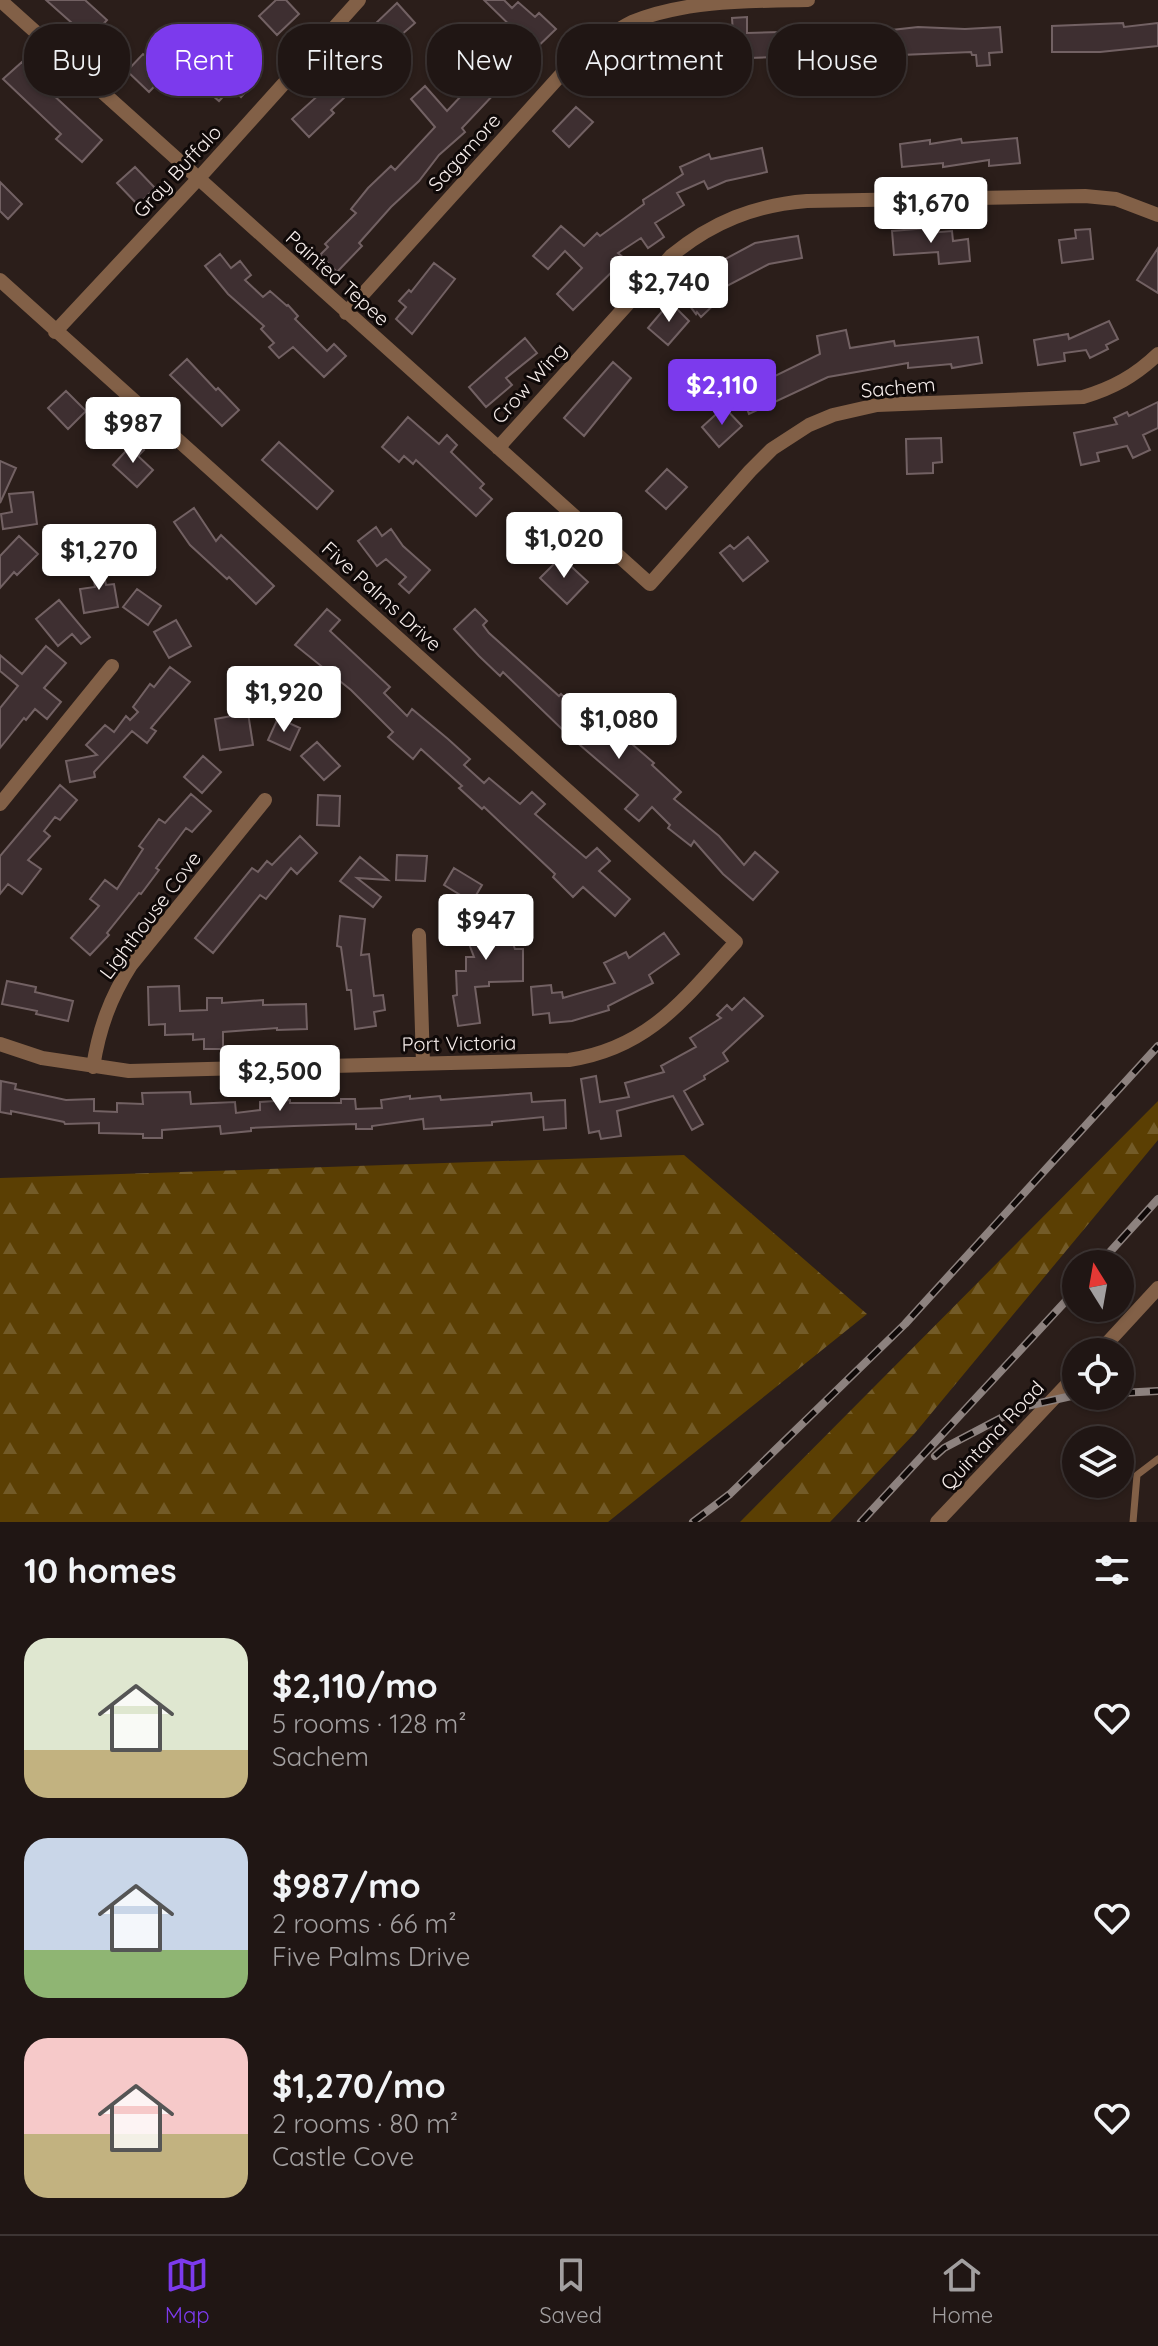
<!DOCTYPE html>
<meta charset="utf-8">
<style>
body{margin:0;font-family:Quicksand,sans-serif;background:#281f1d;color:#f1f3f6;height:100vh;display:flex;flex-direction:column;font-size:30px;white-space:nowrap}
*{box-sizing:border-box;margin:0}
p{font-size:26px;color:#a29fa0}
.icon{flex:none;width:44px;height:44px;fill:none;stroke:currentColor;stroke-width:2;stroke-linecap:round;stroke-linejoin:round}
.map{position:relative;height:1522px;overflow:hidden}
.sheet{display:flex;flex-direction:column;background:#201614;flex:1}
.sheet>*{flex:none}
.top-card{position:absolute;left:24px;top:24px;width:1110px;height:72px;display:flex;gap:16px}
.needle{width:52px;rotate:349deg}
.fabs{position:absolute;left:1062px;top:1250px;display:grid;gap:16px}
.fabs a{display:grid;place-items:center;width:72px;height:72px;border-radius:50%;background:#201614;box-shadow:0 2px 6px #0004,0 0 0 2px #3d3534;font-size:40px}
.price{position:absolute;translate:-50% -68px;padding:0 18px;border-radius:8px;background:#fff;color:#222;font-size:26px;line-height:52px;filter:drop-shadow(0 2px 4px #0008)}
.price::after{content:'';position:absolute;left:50%;top:48px;width:24px;height:18px;margin-left:-12px;background:inherit;clip-path:polygon(0 0,100% 0,50% 100%)}
.price.active{background:#7c3aed;color:#fff}
ul{padding:0;list-style:none}
li{display:flex;align-items:center;gap:24px;height:200px;padding:0 24px}
li span{display:grid;place-items:center;flex:none;width:224px;height:160px;border-radius:24px;color:#555}
li>.icon{margin-inline-start:auto}
span .icon{width:96px;height:96px;fill:#fffc;stroke-width:1}
li b{font-size:34px}
h2{display:flex;justify-content:space-between;align-items:center;height:96px;padding:0 24px;font-size:34px}
.pill{padding:0 28px;border-radius:32px;background:#201614;box-shadow:0 2px 6px #0004,0 0 0 2px #3d3534;font-size:28px;line-height:72px}
.pill.active{background:#7c3aed;color:#fff}
.menu{display:flex;justify-content:space-around;align-items:center;height:112px;border-top:2px solid #3d3534;background:#201614;font-size:22px;color:#a29fa0}
.menu a{display:grid;justify-items:center;gap:4px}
.menu .active{color:#7c3aed}
.map>svg:first-child{display:block}
.forest{fill:url(#forest-firs)}
.building{fill:#3e2f31;stroke:#726163;stroke-width:2}
.lines{fill:none;stroke-linecap:round;stroke-linejoin:round}
.lane{stroke:#826047;stroke-width:7}
.street{stroke:#826047;stroke-width:14}
.rail-casing{stroke:#8d827f;stroke-width:8}
.rail{stroke:#0f0908;stroke-width:5;stroke-dasharray:15;stroke-linecap:butt}
.labels{text-anchor:middle;dominant-baseline:central;stroke-width:6;stroke-linejoin:round;paint-order:stroke}
.street-label{font-size:20px;fill:#f6edeb;stroke:#0f0908}
</style>
<div class="map">
<svg width="1158" height="1522" viewBox="0 0 1158 1522">
<defs>
<pattern id="forest-firs" width="22" height="20" patternUnits="userSpaceOnUse" patternTransform="scale(2)"><rect width="22" height="20" fill="#5b3f03"/><path d="M5 1l3.5 6h-7zM16 11l3.5 6h-7z" fill="#735b28"/></pattern>
</defs>
<rect width="100%" height="100%" fill="#2b1e1a"/>
<path class="forest" d="M1158,1101V1140L915,1433L830,1522H740Z
M684,1155L867,1314L608,1522H0V1178Z"/>
<path class="building" d="M46,0H85L107,20L90,39Z
M276,0H286L299,14L277,35L259,16Z
M484,0H504L512,8L518,2L535,17L539,13L556,29L529,55L514,41L520,35Z
M397,3L415,23L385,49L388,52L357,80L360,83L331,110L334,113L309,137L292,119L323,91L316,84L378,28L375,24Z
M747,17V33L817,31L818,41L834,40V71L803,72L802,56L749,58V64L713,66L712,34L733,33L732,18Z
M1123,23L1124,27L1158,23V46L1100,52H1052V26Z
M918,27L965,29L1000,27L1002,52L989,53L990,65L977,66L976,55H972L971,52L901,55V61L886,63L883,31Z
M653,49L661,73L628,84L620,61Z
M143,54L167,73L149,92L127,71Z
M214,55L251,86L241,97L231,88L219,101L193,79Z
M22,62L50,92L102,140L82,162L56,139L61,134L3,79Z
M479,77L496,92L462,128L465,132L439,155L419,181L391,207L359,243L362,246L337,272L320,255L328,247L325,244L356,213L351,209L368,188L391,166L395,170L435,127L411,99L425,86L447,111Z
M576,107L593,122L569,147L553,131Z
M1017,138L1020,163L989,166V160L943,167V163L902,167L900,144L930,140V144L961,139L962,143Z
M762,148L767,172L726,181L708,189L704,181L677,193L684,205L655,223L664,237L648,248L641,238L618,253L625,259L573,310L557,294L582,268L565,251L548,269L533,256L561,226L584,246L597,233L600,236L644,204L643,200L683,174L680,167L709,154L711,159Z
M135,167L155,188L138,205L117,183Z
M0,182L22,204L8,219L0,211Z
M928,228V233L952,231L953,241L968,239L970,261L939,264L938,252L894,255L892,231Z
M1090,229L1093,259L1062,263L1059,240L1076,238L1075,230Z
M798,236L802,258L769,264L719,290L724,295L701,317L697,312L696,314L680,293L691,283L698,289L719,270L716,264L755,243Z
M1158,248V293L1137,280Z
M220,254L231,268L240,261L251,275L245,280L263,297L270,291L287,306L288,305L298,316L295,319L327,351L334,344L346,356L324,377L293,347L279,358L269,347L274,343L261,329L264,326L228,294L205,266Z
M434,263L455,279L412,334L396,319L406,307L399,301L409,290L411,292Z
M670,302L689,321L668,345L648,328Z
M1109,321L1118,339L1106,345L1108,349L1090,358L1086,350L1064,353L1065,361L1038,365L1034,340L1068,334L1069,339Z
M846,330L850,348L894,341L895,346L978,337L982,363L952,368L951,364L908,368V363L828,377L749,414L738,387L765,376L767,380L820,354L817,336Z
M525,338L537,353L506,378L512,385L486,407L469,387Z
M187,359L216,390L218,388L239,410L222,426L170,375Z
M613,362L631,378L584,436L564,418Z
M66,391L86,411L68,429L48,408Z
M1158,402V428L1143,435L1150,450L1133,458L1127,446L1097,453L1099,461L1081,465L1074,433L1117,424L1114,418L1127,412L1129,416Z
M724,407L742,426L719,447L702,427Z
M408,417L439,444L447,435L457,445L451,452L484,484L480,488L492,499L476,516L416,460L413,464L404,456L399,462L382,447Z
M941,438L942,462L933,463V473L907,474L906,439Z
M135,441L144,450L138,456L153,470L137,487L113,465Z
M279,442L333,491L317,509L262,460Z
M0,461L16,468L0,503Z
M667,469L687,487L666,509L646,491Z
M33,492L37,524L3,529L1,514L12,512L9,494Z
M194,508L216,541L221,535L274,586L256,604L229,577L227,579L190,545L174,522Z
M376,527L382,536L391,529L403,546L430,570L409,593L399,584L406,577L386,559L377,566L358,541Z
M19,536L38,554L17,575L14,572L0,588V556Z
M748,537L768,561L743,581L720,553L730,545L734,549Z
M561,557L588,582L567,604L540,578Z
M101,560L106,585L114,584L118,607L84,613L80,589L95,587L91,561Z
M137,589L161,606L148,625L123,607Z
M59,600L90,637L81,644L72,634L58,646L36,619Z
M327,609L340,620L330,631L390,687L384,693L407,716L412,709L448,739L470,759L464,765L484,783L489,778L520,804L532,792L545,804L535,814L586,858L597,848L610,861L599,871L630,899L615,916L583,887L573,897L553,877L555,874L484,807L482,809L459,788L462,786L421,749L413,759L388,737L393,732L351,690L295,645Z
M475,609L487,621L483,625L489,633L559,696L561,694L589,722L596,713L654,763L652,765L681,792L674,799L719,836L744,865L755,852L778,872L753,900L723,874L694,841L691,846L668,828L670,825L652,807L639,821L625,809L638,795L566,733L503,672L500,676L479,656L454,629Z
M176,620L191,646L169,658L154,632Z
M46,646L66,663L44,688L61,702L47,719L35,709L26,720L24,718L0,748V708L18,686L0,671V655L22,674Z
M170,667L190,682L151,728L156,731L147,743L132,731L94,772L95,777L70,782L66,761L97,755L86,745L105,725L114,732L126,716L130,720L138,712L133,707L150,684L154,687Z
M248,713L253,745L220,750L215,719Z
M278,718L300,728L290,750L268,740Z
M317,742L340,766L324,780L301,756Z
M203,756L221,772L202,793L184,777Z
M60,785L77,800L60,820L55,817L44,831L50,836L28,860L41,869L22,894L8,884L0,894V856Z
M191,794L211,811L192,832L186,828L156,868L159,870L141,894L139,893L107,933L109,935L90,955L71,938L99,906L90,899L105,880L117,889L143,849L139,846L159,819L165,823Z
M318,795L340,796L339,826L317,825Z
M300,836L317,853L297,874L291,868L266,899L260,895L213,953L195,938L252,868L258,872L267,861L272,865Z
M397,855L427,856L425,881L396,880Z
M360,857L388,880L357,878L381,897L373,907L340,881Z
M454,868L482,885L472,902L444,885Z
M498,904L515,949H523V981L489,982V986L475,987L480,1023L458,1026L453,996L457,995L456,971H466V957H474L463,928L470,926L467,916Z
M340,916L365,919L361,955L369,954L374,996L383,995L385,1010L374,1012L376,1026L355,1029L351,990H347L341,947L337,946Z
M664,933L679,954L649,975L653,983L608,1006L609,1010L572,1021L550,1023L549,1013L533,1015L531,987L551,985L552,993L562,992L563,998L615,983L604,963L626,952L629,958Z
M7,981L36,987L35,992L73,1001L68,1021L36,1014L37,1011L2,1004Z
M179,986L180,1011L207,1010V998H222V1003L263,1000V1005L306,1004L307,1029L277,1030V1028L223,1032V1049H204V1039L193,1040V1034L165,1035V1024L149,1025L148,987Z
M744,998L763,1016L723,1053L728,1061L704,1076L705,1079L684,1091L703,1124L692,1130L673,1096L617,1111L621,1136L601,1139L599,1131L589,1133L581,1079L596,1076L600,1102L629,1097L625,1083L664,1072L661,1066L696,1047L690,1038L721,1018L717,1015L727,1005L732,1010Z
M1,1081L16,1084L15,1089L66,1100L94,1099V1111L117,1112V1103L143,1104L142,1093L190,1092L191,1104L235,1102L236,1113L260,1110V1102L290,1100V1103H341V1099H355L356,1109L382,1108L381,1100L410,1096V1099L440,1096L441,1100L531,1093L532,1102L565,1100L566,1128L544,1130L543,1117L492,1122V1125L424,1129L423,1119L372,1126V1129H356V1124L294,1126L251,1128V1131L221,1134L220,1126L162,1130V1138H143V1134L99,1133V1123L65,1124L64,1122L11,1111V1114L0,1112Z"/>
<g class="lines">
<path class="lane" d="M1133,1522L1137,1475L1158,1459"/>
<path class="street" d="M0,0L650,584L750,471L772,449L809,425L833,415L877,405L1083,397C1113,388 1135,376 1158,354
M0,280L736,942C684,999 649,1048 569,1060L129,1071L42,1058L0,1044
M346,313L567,68C587,51 608,34 632,22C686,0 750,1 808,0
M55,332L198,179L359,0
M498,448L671,256C712,222 755,205 807,201L1085,196L1116,199L1158,215
M0,804L112,666
M419,935L423,1063
M93,1067C99,1029 110,998 131,965L265,800
M1099,1352L1158,1288
M937,1522L1076,1375"/>
<defs>
<path id="rail" d="M1099,1264L1158,1199
M1120,1393L1158,1391
M935,1456L944,1448L1022,1407L1076,1395
M693,1522L730,1494L905,1324L1158,1046
M861,1522L1076,1290"/>
</defs>
<use href="#rail" class="rail-casing"/>
<use href="#rail" class="rail"/>
</g>
<g class="labels">
<g class="street-label">
<text transform="translate(464 152) rotate(-48)">Sagamore</text>
<text transform="translate(177 171) rotate(-47)">Gray Buffalo</text>
<text transform="translate(338 278) rotate(42)">Painted Tepee</text>
<text transform="translate(529 383) rotate(-48)">Crow Wing</text>
<text transform="translate(898 387) rotate(-5)">Sachem</text>
<text transform="translate(382 596) rotate(42)">Five Palms Drive</text>
<text transform="translate(150 915) rotate(-53)">Lighthouse Cove</text>
<text transform="translate(459 1043) rotate(-1)">Port Victoria</text>
<text transform="translate(992 1435) rotate(-47)">Quintana Road</text>
</g>
</g>
</svg>
<div class="fabs">
<a><svg class="needle" viewBox="-14 -14 28 28"><path d="M0-13l5 13h-10z" fill="#e53935"/><path d="M0 13l5-13h-10z" fill="#a29fa0"/></svg></a>
<a><svg class="icon" aria-label="locate" viewBox="0 0 24 24"><circle cx="12" cy="12" r="6"/><path d="M12 2v4M12 18v4M2 12h4M18 12h4"/></svg></a>
<a><svg class="icon" aria-label="layers" viewBox="0 0 24 24"><path d="M12 4l9 5-9 5-9-5zM3 14l9 5 9-5"/></svg></a>
</div>
<b class="price" style="left:931px;top:245px">$1,670</b>
<b class="price" style="left:669px;top:324px">$2,740</b>
<b class="price active" style="left:722px;top:427px">$2,110</b>
<b class="price" style="left:133px;top:465px">$987</b>
<b class="price" style="left:564px;top:580px">$1,020</b>
<b class="price" style="left:99px;top:592px">$1,270</b>
<b class="price" style="left:284px;top:734px">$1,920</b>
<b class="price" style="left:619px;top:761px">$1,080</b>
<b class="price" style="left:486px;top:962px">$947</b>
<b class="price" style="left:280px;top:1113px">$2,500</b>
<div class="top-card">
<a class="pill">Buy</a>
<a class="pill active">Rent</a>
<a class="pill">Filters</a>
<a class="pill">New</a>
<a class="pill">Apartment</a>
<a class="pill">House</a>
</div>
</div>
<section class="sheet">
<h2>10 homes<svg class="icon" aria-label="filters" viewBox="0 0 24 24"><path d="M4 7h16M4 17h16"/><circle cx="9" cy="7" r="2"/><circle cx="15" cy="17" r="2"/></svg></h2>
<ul>
<li><span style="background:linear-gradient(#dfe7d0 70%,#c2b280 0)"><svg class="icon" aria-label="home" viewBox="0 0 24 24"><path d="M3 11l9-7 9 7M6 9v11h12V9"/></svg></span><div><b>$2,110/mo</b><p>5 rooms · 128 m²</p><p>Sachem</p></div><svg class="icon" aria-label="heart" viewBox="0 0 24 24"><path d="M12 20l-8-8c-3-5 5-10 8-4 3-6 11-1 8 4z"/></svg></li>
<li><span style="background:linear-gradient(#c9d6e8 70%,#8fb573 0)"><svg class="icon" aria-label="home" viewBox="0 0 24 24"><path d="M3 11l9-7 9 7M6 9v11h12V9"/></svg></span><div><b>$987/mo</b><p>2 rooms · 66 m²</p><p>Five Palms Drive</p></div><svg class="icon" aria-label="heart" viewBox="0 0 24 24"><path d="M12 20l-8-8c-3-5 5-10 8-4 3-6 11-1 8 4z"/></svg></li>
<li><span style="background:linear-gradient(#f6c9c9 60%,#c2b280 0)"><svg class="icon" aria-label="home" viewBox="0 0 24 24"><path d="M3 11l9-7 9 7M6 9v11h12V9"/></svg></span><div><b>$1,270/mo</b><p>2 rooms · 80 m²</p><p>Castle Cove</p></div><svg class="icon" aria-label="heart" viewBox="0 0 24 24"><path d="M12 20l-8-8c-3-5 5-10 8-4 3-6 11-1 8 4z"/></svg></li>
</ul>
</section>
<nav class="menu">
<a class="active"><svg class="icon" aria-label="map" viewBox="0 0 24 24"><path d="M3 6l6-2 6 2 6-2v14l-6 2-6-2-6 2zM9 4v14M15 6v14"/></svg>Map</a>
<a><svg class="icon" aria-label="saved" viewBox="0 0 24 24"><path d="M7 4h10v16l-5-4-5 4z"/></svg>Saved</a>
<a><svg class="icon" aria-label="home" viewBox="0 0 24 24"><path d="M3 11l9-7 9 7M6 9v11h12V9"/></svg>Home</a>
</nav>
